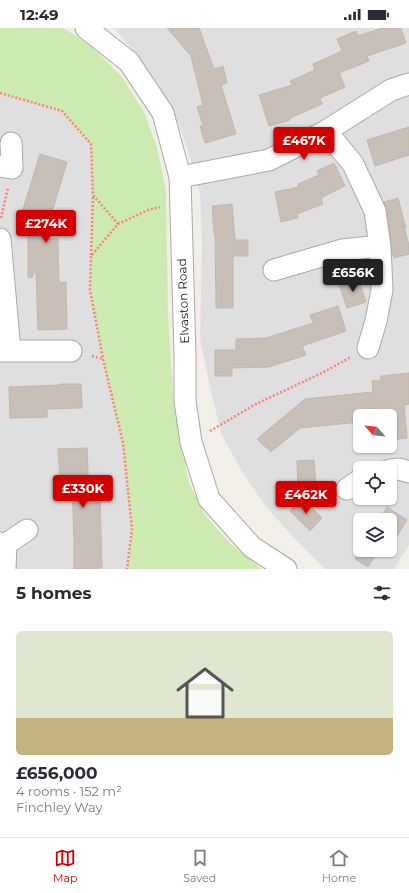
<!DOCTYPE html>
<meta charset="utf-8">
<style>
body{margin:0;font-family:Montserrat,sans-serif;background:#f7f7f7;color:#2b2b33;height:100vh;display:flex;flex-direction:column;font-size:15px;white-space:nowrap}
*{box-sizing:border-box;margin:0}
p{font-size:13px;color:#7c7c81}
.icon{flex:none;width:22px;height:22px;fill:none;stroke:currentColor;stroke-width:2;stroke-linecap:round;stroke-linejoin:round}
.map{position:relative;height:541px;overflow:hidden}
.drawer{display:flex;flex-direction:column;background:#fff;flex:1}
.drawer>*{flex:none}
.needle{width:26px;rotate:297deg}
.fabs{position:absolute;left:353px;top:381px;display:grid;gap:8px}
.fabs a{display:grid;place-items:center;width:44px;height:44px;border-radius:6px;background:#fff;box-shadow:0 1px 3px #0004;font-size:20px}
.price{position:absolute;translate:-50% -34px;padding:0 9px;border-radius:4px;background:#d40000;color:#fff;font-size:13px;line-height:26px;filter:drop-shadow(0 1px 2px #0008)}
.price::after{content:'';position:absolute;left:50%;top:24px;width:12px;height:9px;margin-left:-6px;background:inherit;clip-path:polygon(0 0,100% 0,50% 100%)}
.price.selected{background:#222;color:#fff}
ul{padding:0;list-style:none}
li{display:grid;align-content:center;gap:8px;height:212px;padding:0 16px}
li+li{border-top:1px solid #e1e1e2}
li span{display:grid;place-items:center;height:124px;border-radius:6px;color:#555}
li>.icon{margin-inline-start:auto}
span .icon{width:72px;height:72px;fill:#fffc;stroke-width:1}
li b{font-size:17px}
h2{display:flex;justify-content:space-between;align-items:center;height:48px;padding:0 16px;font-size:17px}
.status{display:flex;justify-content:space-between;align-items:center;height:28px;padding:0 20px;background:#fff;direction:ltr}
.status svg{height:11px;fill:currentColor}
.menu{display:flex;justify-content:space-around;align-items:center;height:56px;border-top:1px solid #e1e1e2;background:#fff;font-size:11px;color:#7c7c81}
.menu a{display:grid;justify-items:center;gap:2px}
.menu .selected{color:#d40000}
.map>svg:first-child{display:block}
.residential{fill:#e0dfdf;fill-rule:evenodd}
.grass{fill:#cdebb0}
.building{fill:#c7bfb8;stroke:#c4b6ab}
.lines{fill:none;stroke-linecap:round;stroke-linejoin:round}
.street-casing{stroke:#a9a9a9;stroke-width:23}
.path{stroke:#fa8072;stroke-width:2.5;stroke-dasharray:2 2;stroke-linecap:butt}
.street{stroke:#fff;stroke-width:21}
.labels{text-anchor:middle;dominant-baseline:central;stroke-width:3;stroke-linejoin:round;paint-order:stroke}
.street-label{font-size:12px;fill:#222;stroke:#fff}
</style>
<div class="status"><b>12:49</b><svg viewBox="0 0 49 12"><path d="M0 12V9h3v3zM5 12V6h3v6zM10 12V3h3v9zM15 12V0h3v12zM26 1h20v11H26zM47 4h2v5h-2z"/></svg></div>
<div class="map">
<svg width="409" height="541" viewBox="0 0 409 541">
<rect width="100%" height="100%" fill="#f2efe9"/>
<path class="residential" d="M114,0H409V517L394,541H325L291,507L264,476L241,442L221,405L210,359L200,311L202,216L200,165L187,119L180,99L157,54L131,20ZM360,388H390V418H360ZM360,440H390V470H360ZM360,492H390V522H360Z
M0,65L62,83L91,116L93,167L90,262L103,331L123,415L132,501L127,541H0Z"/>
<path class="grass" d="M0,0H63L89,16L122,49L144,84L157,119L166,163L168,286L174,379L189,455L205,487L230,515L262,541H127L132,501L123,415L103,331L90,262L93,167L91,116L62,83L0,65Z"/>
<path class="building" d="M167,0H199L214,41L223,38L227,55L221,57L236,106L205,115L200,98L203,97L197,79L203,77L191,28Z
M382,0H401L406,15L367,28L369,33L339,45L345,59L320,70L322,76L290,90V92L269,98L259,67L292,57L290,53L315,42L313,36L342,23L337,11L356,3L358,8Z
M409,99V127L375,138L367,112Z
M40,126L67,134L44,211H58L59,255L66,254L67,301L38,302L36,244H34L32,250L28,249V190L21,188Z
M334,135L345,158L321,170L323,176L297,186L298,190L281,194L275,164L299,159L298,156L319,147L317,143Z
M398,170L406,200H404L409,217V226L394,230L392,224L387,181L384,174Z
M232,176L235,212H248V228H233V280H216L215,206H214L212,178Z
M358,249L366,274L347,280L339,256Z
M338,278L346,303L302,318L306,327L269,339L232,340V348H215V322H236V311L266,310L313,295L310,287Z
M409,345V376L404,377L407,410L390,412V388H360V394L300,400L271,424L257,411L305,371L373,364L372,353L381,352V348Z
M60,356H81L82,380L47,381V389L10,390L9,359L60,357Z
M87,420L89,466H100L102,540L74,541V513L72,451H60L58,421Z
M314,432L316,458L298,459L297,433Z
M303,471L322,490L310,503L290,483Z
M387,479L407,492L394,513L390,511V492H379Z
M360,522H379L368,539L355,531Z"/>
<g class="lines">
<defs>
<path id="street" d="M86,0L129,34L163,85L180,149L185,327V373L191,414L209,471L252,519L286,541
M326,103L353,136L375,183L380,218L382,262L376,293L368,320
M0,138L12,140L11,115
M180,149L269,132L326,103L391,62L409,56
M0,211L10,323
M274,242L342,222L380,218
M0,323H71
M390,442L399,441L409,444
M347,461L360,452
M0,515L6,516L5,541
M6,516L27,502"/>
</defs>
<use href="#street" class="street-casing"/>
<path class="path" d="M0,65L62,83L91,116L93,167L118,196L91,228L90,262L103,331L123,415L132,501L127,541
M1,190L8,160
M118,196L148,182L160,179
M91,227L93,168
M92,328L103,331
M210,403L256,376L322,345L351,329"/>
<use href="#street" class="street"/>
</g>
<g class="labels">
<g class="street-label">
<text transform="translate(183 273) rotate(-92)">Elvaston Road</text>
</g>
</g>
</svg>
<div class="fabs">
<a><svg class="needle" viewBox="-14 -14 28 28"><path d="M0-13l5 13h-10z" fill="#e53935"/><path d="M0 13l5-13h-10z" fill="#7c7c81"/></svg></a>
<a><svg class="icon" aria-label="locate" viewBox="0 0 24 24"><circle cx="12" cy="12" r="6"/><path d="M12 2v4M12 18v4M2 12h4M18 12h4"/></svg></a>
<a><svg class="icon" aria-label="layers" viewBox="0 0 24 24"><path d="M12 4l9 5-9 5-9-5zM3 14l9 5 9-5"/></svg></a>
</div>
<b class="price" style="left:304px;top:133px">£467K</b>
<b class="price" style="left:46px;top:216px">£274K</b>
<b class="price selected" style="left:353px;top:265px">£656K</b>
<b class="price" style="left:83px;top:481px">£330K</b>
<b class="price" style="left:306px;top:487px">£462K</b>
</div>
<section class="drawer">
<h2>5 homes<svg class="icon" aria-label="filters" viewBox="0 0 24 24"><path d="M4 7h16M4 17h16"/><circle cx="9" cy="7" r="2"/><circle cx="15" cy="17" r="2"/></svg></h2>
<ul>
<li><span style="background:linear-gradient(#dfe7d0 70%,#c2b280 0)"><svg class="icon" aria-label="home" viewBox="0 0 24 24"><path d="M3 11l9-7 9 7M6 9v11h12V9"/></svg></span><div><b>£656,000</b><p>4 rooms · 152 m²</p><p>Finchley Way</p></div></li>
</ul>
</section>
<nav class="menu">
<a class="selected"><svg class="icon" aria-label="map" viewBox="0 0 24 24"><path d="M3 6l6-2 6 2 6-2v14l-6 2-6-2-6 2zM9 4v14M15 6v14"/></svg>Map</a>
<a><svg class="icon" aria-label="saved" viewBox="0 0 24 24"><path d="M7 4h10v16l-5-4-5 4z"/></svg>Saved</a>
<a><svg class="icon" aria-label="home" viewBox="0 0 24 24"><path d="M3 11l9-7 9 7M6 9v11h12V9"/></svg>Home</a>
</nav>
